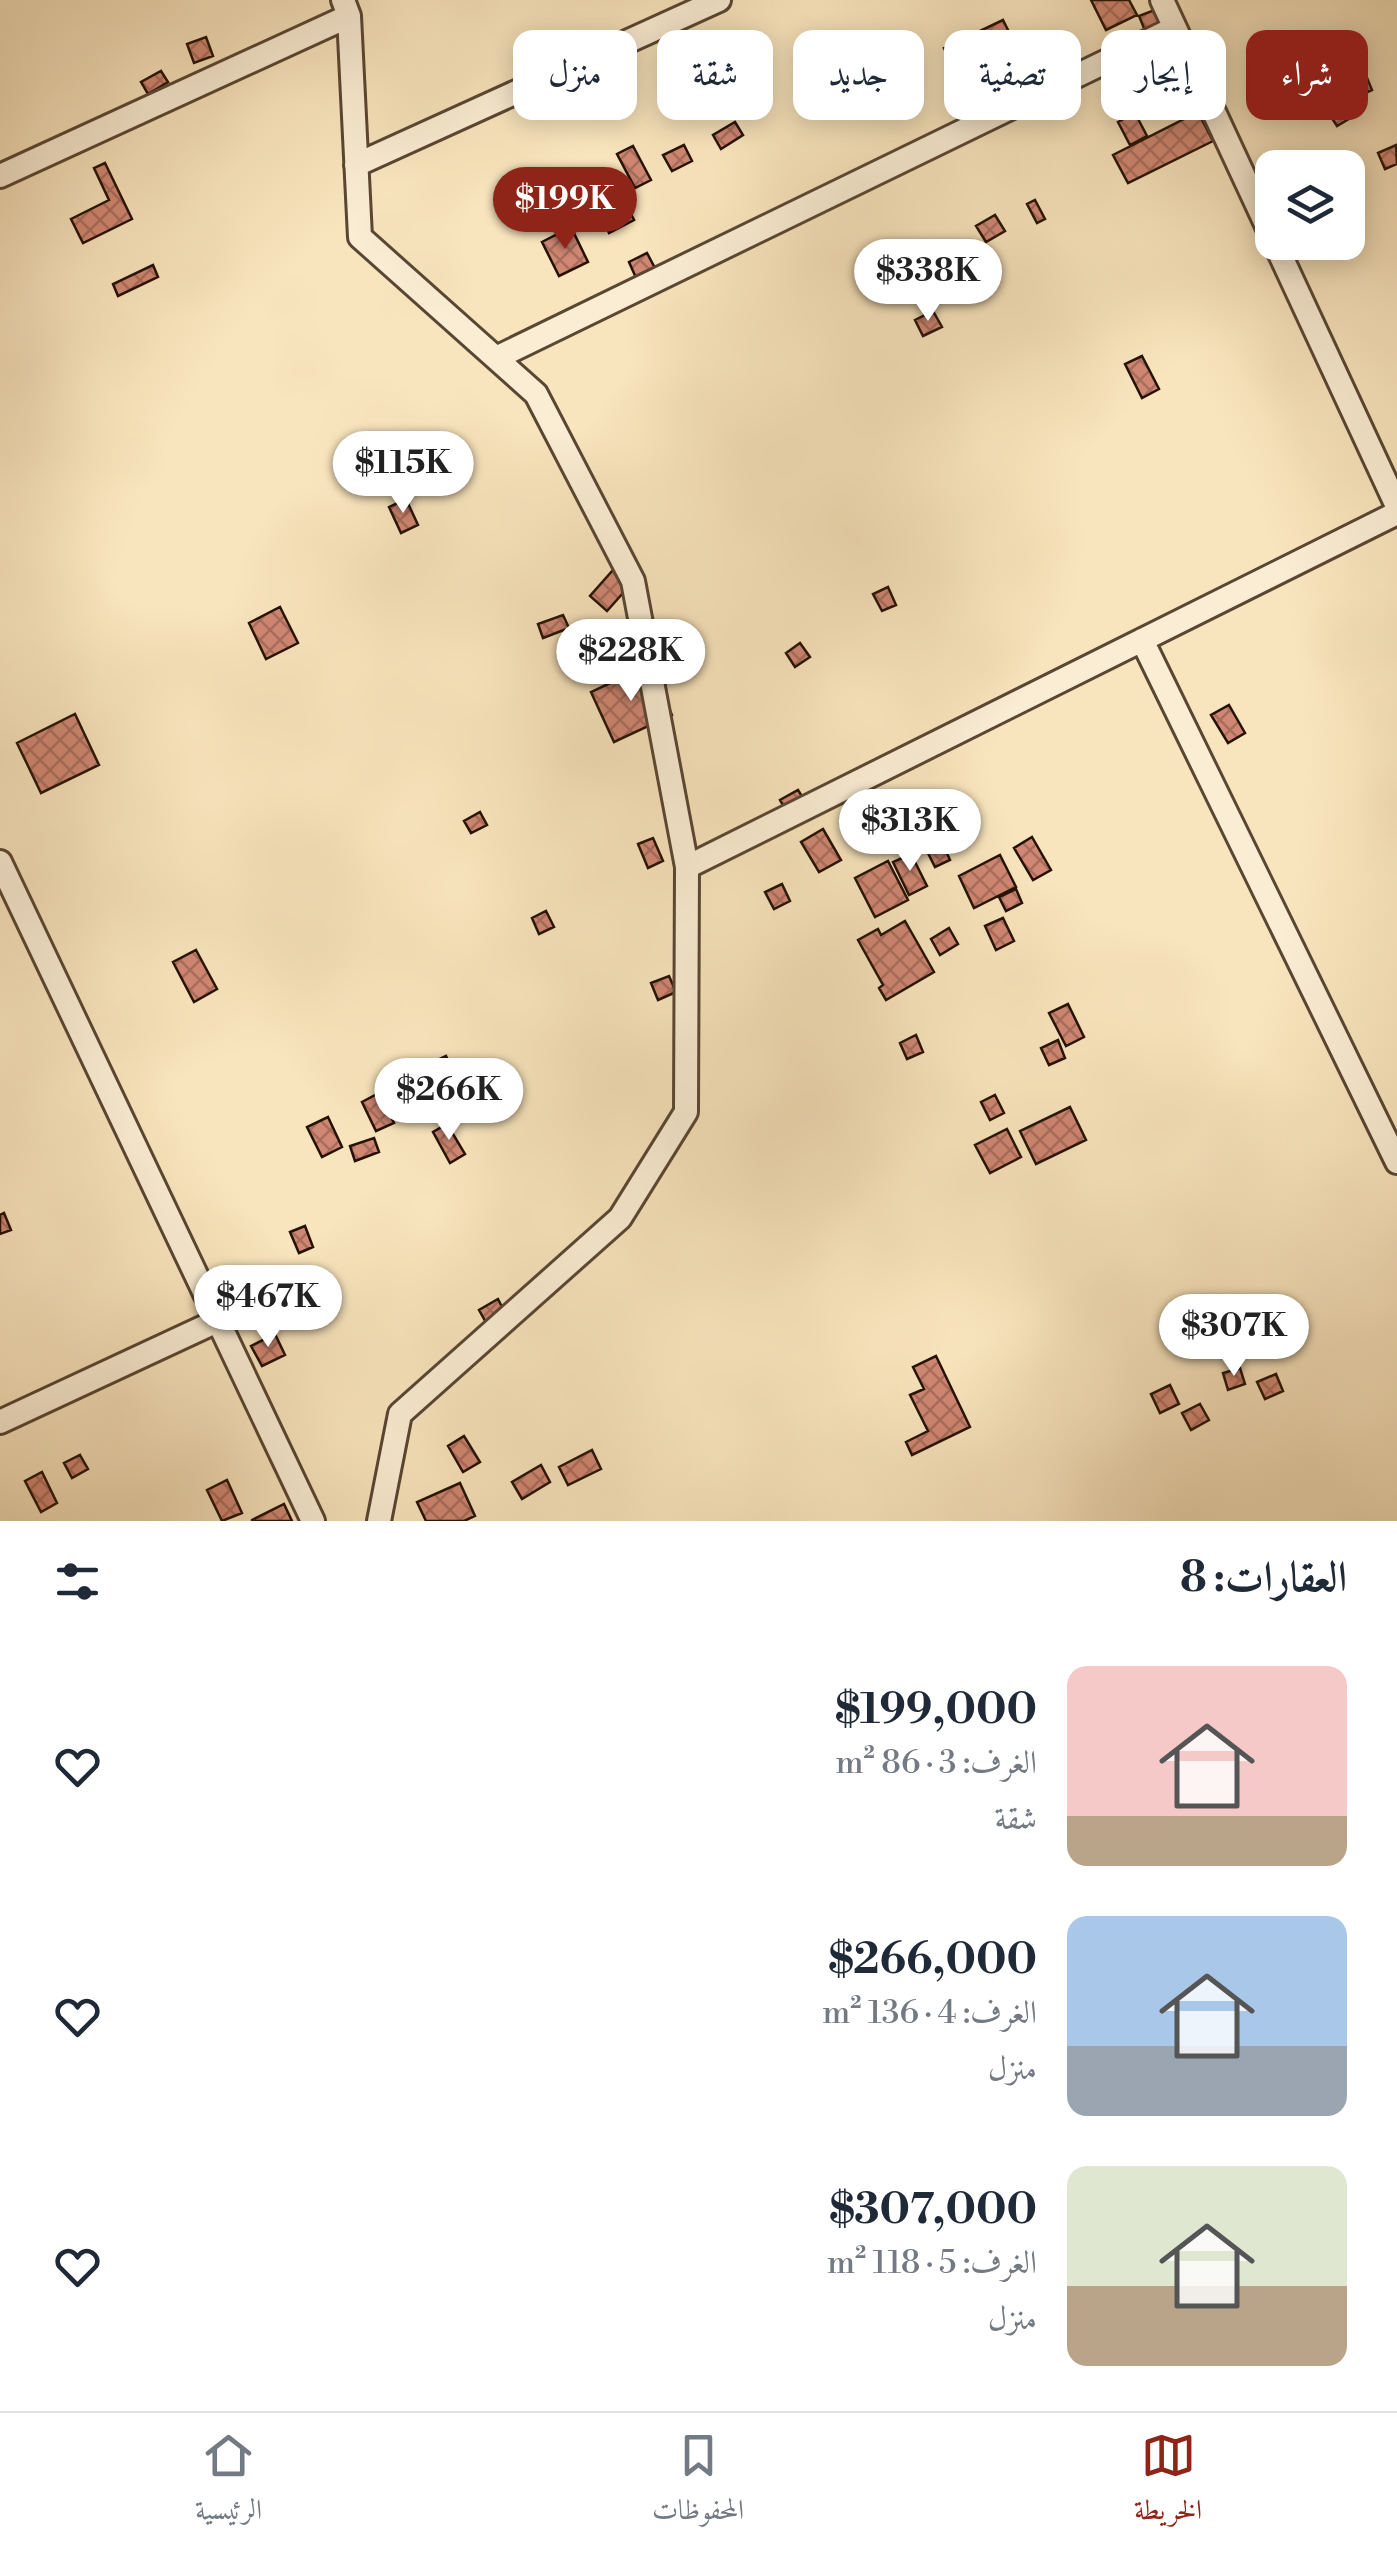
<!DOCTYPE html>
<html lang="ar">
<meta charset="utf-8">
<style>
body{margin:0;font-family:"Libre Bodoni",Amiri,serif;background:#f6f6f7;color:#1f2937;direction:rtl;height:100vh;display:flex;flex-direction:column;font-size:38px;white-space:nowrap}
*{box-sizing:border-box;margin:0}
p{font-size:32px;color:#747a83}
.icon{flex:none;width:55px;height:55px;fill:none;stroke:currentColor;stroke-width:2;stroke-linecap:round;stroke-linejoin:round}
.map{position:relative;height:1521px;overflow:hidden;direction:ltr}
.side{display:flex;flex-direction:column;background:#fff;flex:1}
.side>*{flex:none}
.banner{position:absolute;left:30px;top:30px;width:1338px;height:90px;direction:rtl;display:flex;gap:20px}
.tools{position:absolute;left:1255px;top:150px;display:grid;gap:20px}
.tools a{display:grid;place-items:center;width:110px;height:110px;border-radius:20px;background:#fff;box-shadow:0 5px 25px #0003;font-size:50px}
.price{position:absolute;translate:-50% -85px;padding:0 22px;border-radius:35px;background:#fff;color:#222;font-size:32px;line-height:65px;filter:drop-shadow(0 2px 5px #0008)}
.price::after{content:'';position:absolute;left:50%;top:60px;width:30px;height:22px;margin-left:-15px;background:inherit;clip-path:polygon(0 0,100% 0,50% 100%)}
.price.selected{background:#8f2418;color:#fff}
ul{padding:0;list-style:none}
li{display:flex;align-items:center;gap:30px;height:250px;padding:0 50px}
li span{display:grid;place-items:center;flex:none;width:280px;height:200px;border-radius:20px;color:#555}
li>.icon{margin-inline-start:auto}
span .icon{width:120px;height:120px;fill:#fffc;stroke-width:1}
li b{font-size:42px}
h2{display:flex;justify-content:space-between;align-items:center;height:120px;padding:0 50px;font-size:42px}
.pill{padding:0 35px;border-radius:20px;background:#fff;box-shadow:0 5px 25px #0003;font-size:35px;line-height:90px}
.pill.selected{background:#8f2418;color:#fff}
.tabs{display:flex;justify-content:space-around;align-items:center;height:140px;border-top:2px solid #e0e1e3;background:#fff;font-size:28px;color:#747a83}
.tabs a{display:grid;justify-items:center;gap:5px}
.tabs .selected{color:#8f2418}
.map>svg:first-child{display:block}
.building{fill:url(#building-cross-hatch);stroke:#241205;stroke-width:2.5}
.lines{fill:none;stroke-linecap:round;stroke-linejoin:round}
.street-casing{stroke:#594633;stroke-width:28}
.street{stroke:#faedd4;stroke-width:22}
</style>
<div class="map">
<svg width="1397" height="1521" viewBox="0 0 1397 1521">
<defs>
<pattern id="building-cross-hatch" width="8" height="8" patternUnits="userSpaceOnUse" patternTransform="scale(2.5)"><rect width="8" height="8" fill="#d08773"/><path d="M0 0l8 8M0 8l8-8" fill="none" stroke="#a96d5c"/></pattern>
</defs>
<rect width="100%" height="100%" fill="#f8e4bd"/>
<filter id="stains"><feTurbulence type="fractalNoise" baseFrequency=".002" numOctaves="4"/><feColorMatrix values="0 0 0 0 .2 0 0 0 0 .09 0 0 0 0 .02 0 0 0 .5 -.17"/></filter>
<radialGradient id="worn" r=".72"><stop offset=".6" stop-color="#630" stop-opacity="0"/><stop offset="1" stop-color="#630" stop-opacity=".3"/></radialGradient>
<path class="building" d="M1091,0H1129L1137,15L1106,30Z
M1157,9L1164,25L1146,33L1139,16Z
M1003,20L1031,76L978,102L960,66L954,69L944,48Z
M206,37L213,56L194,63L187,44Z
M1324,40L1341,75L1309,91L1291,57Z
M161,71L168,82L148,94L141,82Z
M1365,73L1372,90L1354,98L1346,82Z
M1343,102L1352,117L1337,126L1328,112Z
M1198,112L1213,141L1128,183L1113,155Z
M1135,113L1147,136L1130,145L1118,122Z
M735,122L743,135L721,149L713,135Z
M684,145L692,161L672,171L663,155Z
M1396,145L1397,164L1385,169L1378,153Z
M633,146L651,180L635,188L617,154Z
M105,163L132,219L83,243L71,219L109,200L94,168Z
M1351,168L1358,183L1348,187V170Z
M620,192L634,220L609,233L595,205Z
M1035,200L1045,219L1037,223L1027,204Z
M995,215L1005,231L986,242L976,226Z
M571,227L588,262L559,276L542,242Z
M647,253L656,270L637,280L629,262Z
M153,265L158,277L118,296L113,284Z
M933,311L942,327L923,336L915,320Z
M1142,356L1159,389L1142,398L1125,364Z
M406,499L418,525L401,533L389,507Z
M613,570L630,585L607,611L590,596Z
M888,587L896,605L882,611L873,594Z
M280,607L298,643L266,659L249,623Z
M563,615L569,628L543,638L538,624Z
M800,643L810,657L795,667L786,653Z
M648,665L672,715L614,742L591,692Z
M1229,705L1245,733L1228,743L1211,715Z
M75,714L99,765L41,793L17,743Z
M798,790L810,809L791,820L780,800Z
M480,812L487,825L471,833L464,821Z
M823,829L841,860L819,872L801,842Z
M939,836L950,860L935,867L923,843Z
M1032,837L1051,870L1033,880L1014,848Z
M653,838L663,861L648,868L638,844Z
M911,854L927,886L909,895L893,862Z
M1000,855L1016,887L974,908L959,876Z
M888,861L908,900L875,917L855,878Z
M782,884L790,901L774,909L765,892Z
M1016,889L1022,903L1006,911L999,897Z
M546,911L554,927L539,934L532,918Z
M1003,918L1014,941L996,950L985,926Z
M905,921L934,972L886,1000L879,988L883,985L858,940L878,929L881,935Z
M949,928L958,944L940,955L931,939Z
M196,950L217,989L194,1002L173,962Z
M669,976L676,992L658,1000L651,983Z
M1068,1004L1084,1037L1066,1046L1049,1013Z
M916,1035L923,1052L907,1059L900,1043Z
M1058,1040L1065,1058L1049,1065L1041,1048Z
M446,1056L454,1073L436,1080L429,1064Z
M489,1079L495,1095L474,1102L469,1086Z
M439,1085L446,1100L430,1108L423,1093Z
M379,1093L394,1123L376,1131L362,1102Z
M995,1095L1004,1113L990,1120L981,1102Z
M1070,1107L1086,1140L1036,1164L1020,1131Z
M328,1117L342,1147L322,1157L307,1127Z
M447,1124L465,1154L450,1163L433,1132Z
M1007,1129L1021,1157L990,1173L975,1145Z
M374,1138L379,1152L355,1161L350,1146Z
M4,1213L11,1230L0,1234V1215Z
M305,1226L313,1247L299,1253L290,1232Z
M498,1299L506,1315L488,1326L479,1310Z
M275,1334L285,1355L262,1366L251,1346Z
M936,1356L970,1427L912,1455L906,1442L928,1431L910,1395L924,1389L913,1367Z
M1240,1368L1245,1384L1228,1390L1223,1373Z
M1276,1374L1283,1391L1265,1399L1257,1382Z
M1170,1385L1179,1404L1160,1413L1151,1394Z
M1200,1404L1209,1420L1191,1430L1182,1413Z
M464,1436L480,1462L463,1472L448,1446Z
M592,1450L601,1469L568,1485L559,1467Z
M80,1455L88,1469L72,1478L64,1463Z
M541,1465L550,1482L522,1499L512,1482Z
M42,1472L57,1503L41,1512L25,1481Z
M227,1480L242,1513L222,1521L207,1490Z
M460,1483L475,1516L464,1521H426L417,1502Z
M284,1504L292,1521H252V1520Z"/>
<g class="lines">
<defs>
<path id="street" d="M343,0L349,16L360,237L536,394L633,581L687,867L686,1112L620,1218L400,1414L379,1521
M1162,0L1397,506
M356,165L719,0
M0,176L349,16
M496,358L1175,28
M1142,640L1397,1162
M0,862L313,1521
M687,867L1397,513
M0,1422L217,1321"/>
</defs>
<use href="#street" class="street-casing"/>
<use href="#street" class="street"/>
</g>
<rect width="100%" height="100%" filter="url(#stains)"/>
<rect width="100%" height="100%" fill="url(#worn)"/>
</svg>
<div class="tools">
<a><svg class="icon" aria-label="layers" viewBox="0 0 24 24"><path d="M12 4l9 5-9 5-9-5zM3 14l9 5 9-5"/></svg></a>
</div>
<b class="price selected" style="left:565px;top:252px">$199K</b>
<b class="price" style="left:928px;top:324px">$338K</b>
<b class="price" style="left:403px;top:516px">$115K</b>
<b class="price" style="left:631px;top:704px">$228K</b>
<b class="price" style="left:910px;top:874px">$313K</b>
<b class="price" style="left:449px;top:1143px">$266K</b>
<b class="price" style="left:268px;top:1350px">$467K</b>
<b class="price" style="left:1234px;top:1379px">$307K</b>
<div class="banner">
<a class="pill selected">شراء</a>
<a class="pill">إيجار</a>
<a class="pill">تصفية</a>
<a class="pill">جديد</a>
<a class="pill">شقة</a>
<a class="pill">منزل</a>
</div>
</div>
<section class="side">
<h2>العقارات: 8<svg class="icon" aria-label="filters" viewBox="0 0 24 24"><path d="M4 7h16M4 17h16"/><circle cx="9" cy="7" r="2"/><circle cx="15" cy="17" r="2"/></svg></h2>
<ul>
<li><span style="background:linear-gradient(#f6c9c9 75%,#b9a48a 0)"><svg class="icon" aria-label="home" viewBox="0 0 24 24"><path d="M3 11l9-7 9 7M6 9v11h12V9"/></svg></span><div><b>$199,000</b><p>الغرف: 3 · 86 m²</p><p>شقة</p></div><svg class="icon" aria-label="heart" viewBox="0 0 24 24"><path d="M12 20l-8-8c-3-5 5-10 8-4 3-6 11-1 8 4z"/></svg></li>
<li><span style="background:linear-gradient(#a9c7e8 65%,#9aa5b1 0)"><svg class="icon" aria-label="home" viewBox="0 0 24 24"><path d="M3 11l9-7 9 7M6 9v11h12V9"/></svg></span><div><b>$266,000</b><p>الغرف: 4 · 136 m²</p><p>منزل</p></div><svg class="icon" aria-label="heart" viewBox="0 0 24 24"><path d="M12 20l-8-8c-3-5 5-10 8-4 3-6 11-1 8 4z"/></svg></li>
<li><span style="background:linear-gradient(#dfe7d0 60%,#b9a48a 0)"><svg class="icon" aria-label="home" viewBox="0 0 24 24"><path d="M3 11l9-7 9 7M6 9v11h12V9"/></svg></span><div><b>$307,000</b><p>الغرف: 5 · 118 m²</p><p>منزل</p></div><svg class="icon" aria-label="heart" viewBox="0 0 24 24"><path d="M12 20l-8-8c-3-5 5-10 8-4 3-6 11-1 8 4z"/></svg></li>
</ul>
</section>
<nav class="tabs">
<a class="selected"><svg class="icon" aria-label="map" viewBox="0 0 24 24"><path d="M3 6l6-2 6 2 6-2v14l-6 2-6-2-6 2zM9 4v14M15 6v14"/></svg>الخريطة</a>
<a><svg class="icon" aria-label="saved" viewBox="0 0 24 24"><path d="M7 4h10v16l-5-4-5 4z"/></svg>المحفوظات</a>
<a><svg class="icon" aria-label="home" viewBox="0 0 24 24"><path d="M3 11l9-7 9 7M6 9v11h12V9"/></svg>الرئيسية</a>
</nav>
